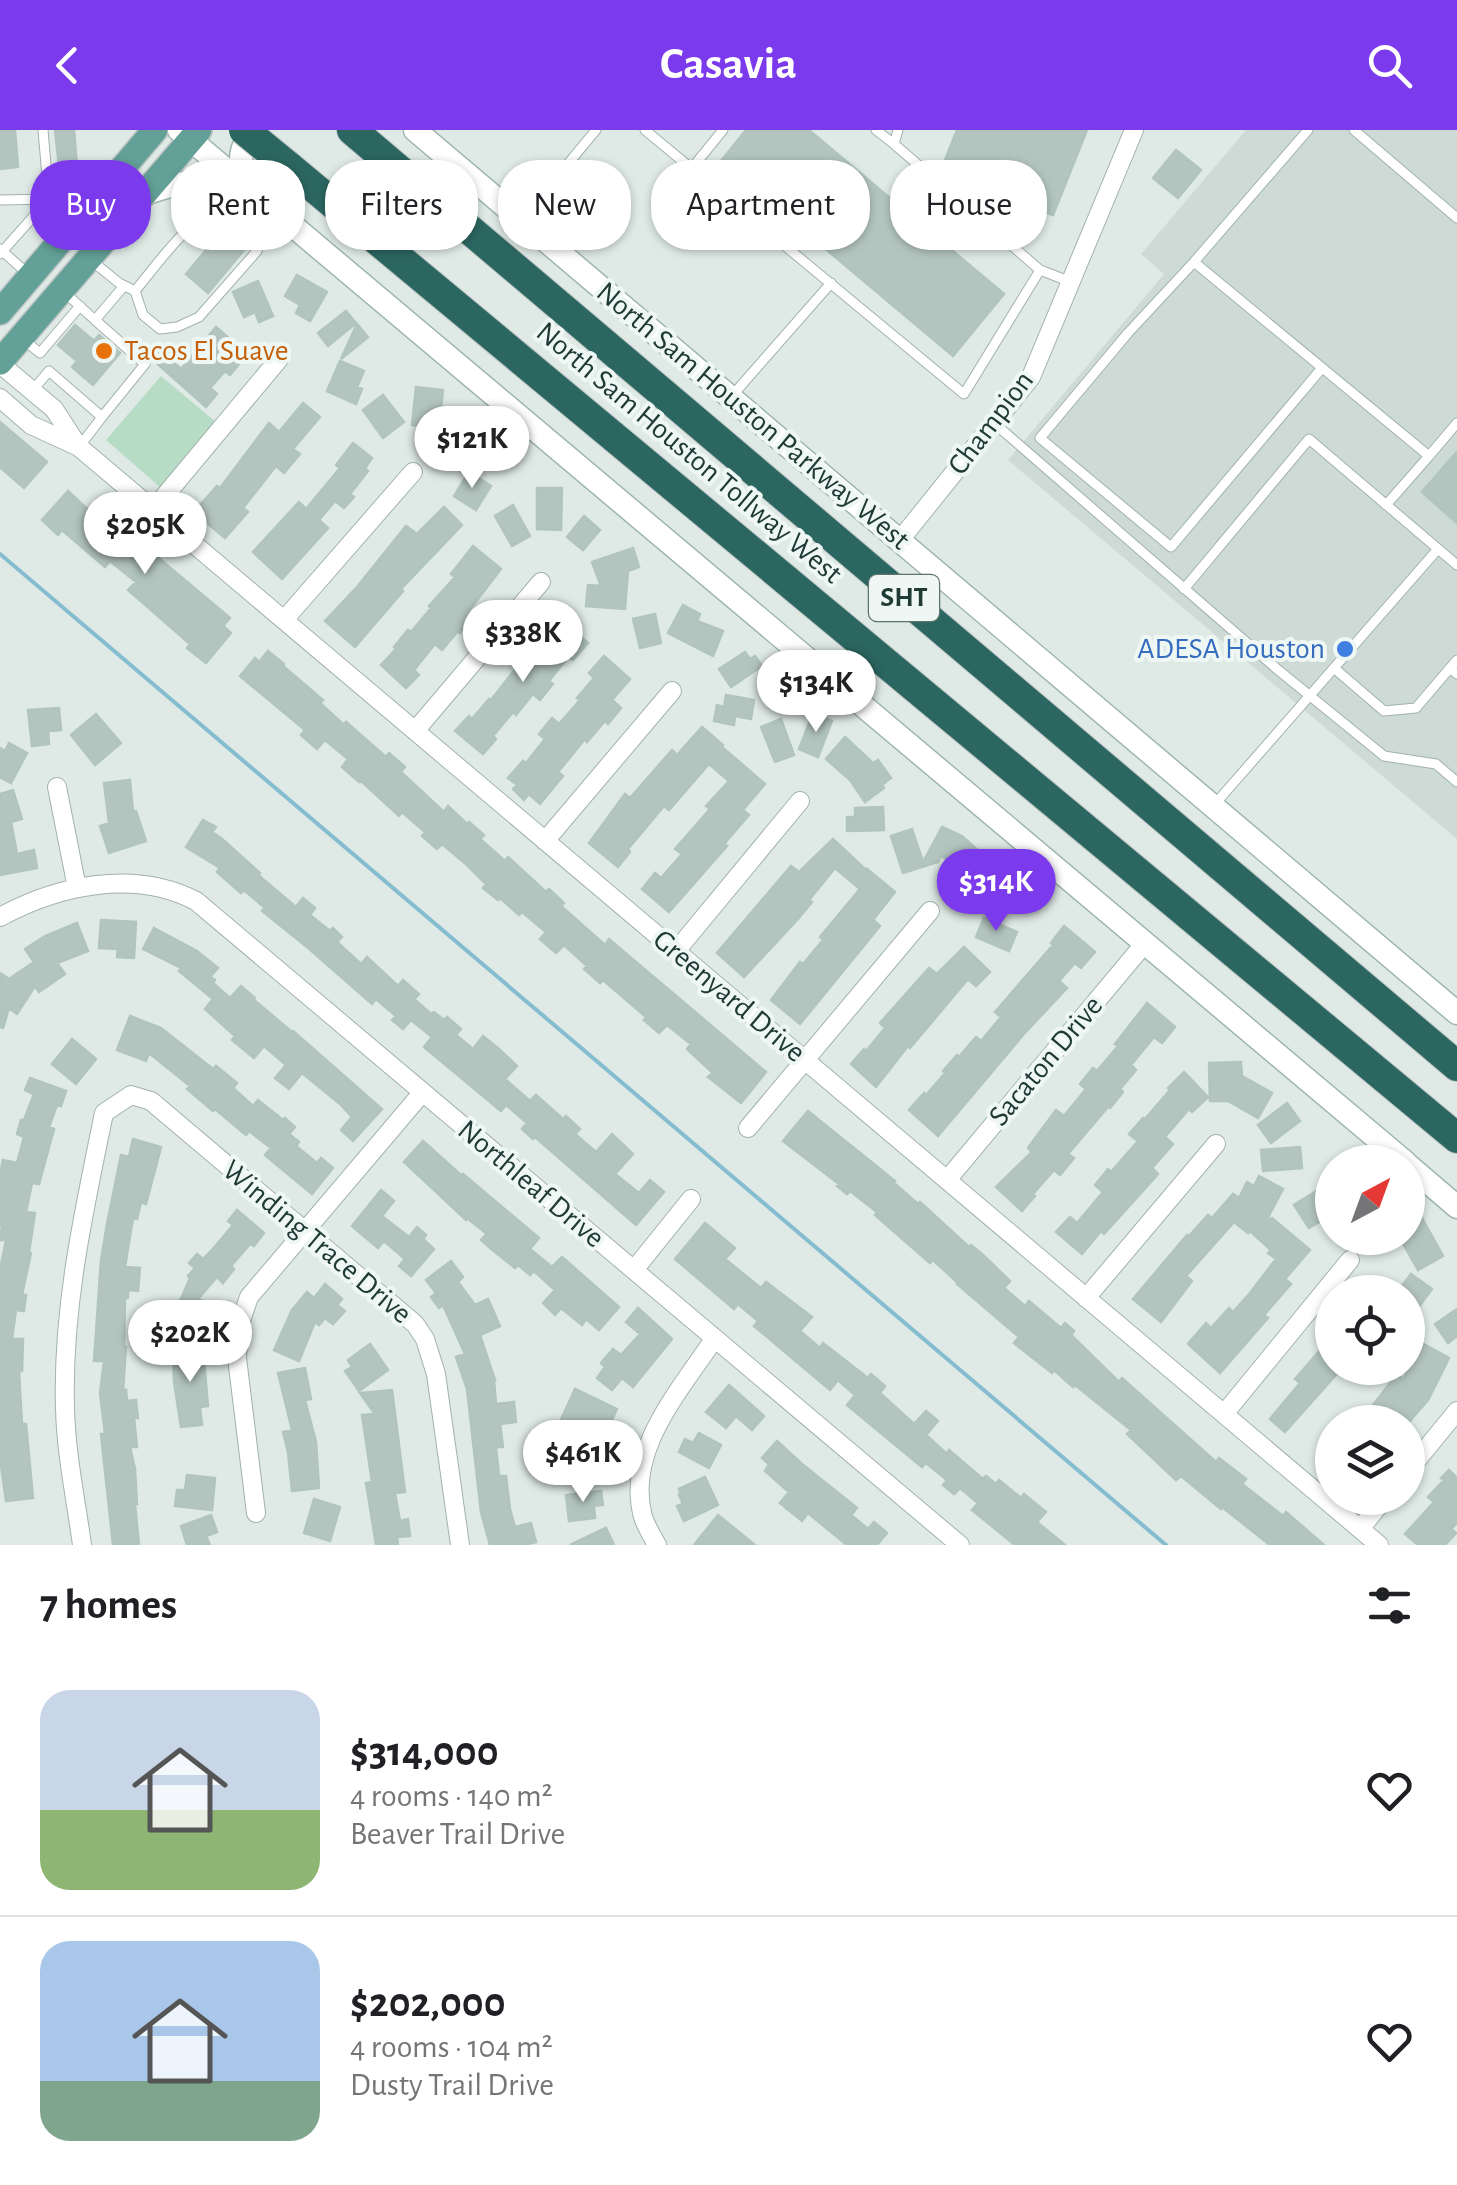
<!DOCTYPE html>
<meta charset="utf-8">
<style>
body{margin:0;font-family:"Alegreya Sans",sans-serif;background:#f2f2f2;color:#202124;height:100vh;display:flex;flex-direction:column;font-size:38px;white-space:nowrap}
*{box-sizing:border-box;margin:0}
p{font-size:32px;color:#757577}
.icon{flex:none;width:55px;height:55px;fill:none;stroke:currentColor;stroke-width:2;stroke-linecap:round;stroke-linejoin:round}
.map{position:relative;height:1415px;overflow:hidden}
.details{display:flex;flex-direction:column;background:#fff;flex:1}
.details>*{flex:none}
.banner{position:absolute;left:30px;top:30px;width:1398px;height:90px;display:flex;gap:20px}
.needle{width:65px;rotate:41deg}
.fabs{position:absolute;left:1315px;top:1015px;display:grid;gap:20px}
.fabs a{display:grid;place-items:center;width:110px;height:110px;border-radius:50%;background:#fff;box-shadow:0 2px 8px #0004;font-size:50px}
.price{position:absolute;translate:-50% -85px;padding:0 22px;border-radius:35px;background:#fff;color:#222;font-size:32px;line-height:65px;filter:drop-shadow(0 2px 5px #0008)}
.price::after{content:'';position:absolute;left:50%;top:60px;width:30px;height:22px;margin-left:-15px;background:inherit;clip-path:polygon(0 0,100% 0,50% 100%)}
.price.current{background:#7c3aed;color:#fff}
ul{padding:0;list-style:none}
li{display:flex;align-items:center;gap:30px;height:250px;padding:0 40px}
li+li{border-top:2px solid #e0e0e0}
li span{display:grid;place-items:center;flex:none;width:280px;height:200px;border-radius:30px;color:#555}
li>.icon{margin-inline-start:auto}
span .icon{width:120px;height:120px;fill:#fffc;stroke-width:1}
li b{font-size:42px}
h2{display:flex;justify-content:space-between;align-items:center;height:120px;padding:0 40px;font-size:42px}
.chip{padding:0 35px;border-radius:40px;background:#fff;box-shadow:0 2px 8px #0004;font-size:35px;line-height:90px}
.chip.current{background:#7c3aed;color:#fff}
header{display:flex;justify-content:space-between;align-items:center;height:130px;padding:0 40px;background:#7c3aed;color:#fff;font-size:45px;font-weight:600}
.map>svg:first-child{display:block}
.built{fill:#cddad6}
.green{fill:#b7dcc5}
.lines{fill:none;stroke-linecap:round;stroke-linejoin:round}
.stream{stroke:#86bcd0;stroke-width:4}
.building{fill:#b4c5c0;stroke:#b1c4be;stroke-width:2.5}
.service-casing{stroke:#a2b2ae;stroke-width:11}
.minor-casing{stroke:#a2b2ae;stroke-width:20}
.secondary-casing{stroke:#9eb6b0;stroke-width:25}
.primary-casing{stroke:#bcc4c3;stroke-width:28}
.motorway-casing{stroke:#bcc4c3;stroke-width:32}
.service{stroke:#fff;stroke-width:9}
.minor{stroke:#fff;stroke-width:18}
.secondary{stroke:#fff;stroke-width:22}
.primary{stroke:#63a097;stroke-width:25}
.motorway{stroke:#2c6661;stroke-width:30}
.motorway-bridge-casing{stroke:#bcc4c3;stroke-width:32;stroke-linecap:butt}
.motorway-bridge{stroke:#2c6661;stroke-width:30}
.food-dot{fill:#e8710a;stroke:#eff7f4;stroke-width:4}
.shop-dot{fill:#3f7fe0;stroke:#eff7f4;stroke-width:4}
.labels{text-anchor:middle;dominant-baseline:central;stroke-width:8;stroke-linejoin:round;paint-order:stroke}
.shield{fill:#eff7f4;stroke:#5e736f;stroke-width:2.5}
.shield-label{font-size:28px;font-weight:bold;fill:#203a36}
.food-label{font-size:30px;fill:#c56008;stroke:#eff7f4;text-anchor:start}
.street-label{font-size:30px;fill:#203a36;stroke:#eff7f4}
.shop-label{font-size:30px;fill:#366cbe;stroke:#eff7f4;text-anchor:end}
</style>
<header><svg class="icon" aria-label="back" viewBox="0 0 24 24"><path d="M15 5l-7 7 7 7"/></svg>Casavia<svg class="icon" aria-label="search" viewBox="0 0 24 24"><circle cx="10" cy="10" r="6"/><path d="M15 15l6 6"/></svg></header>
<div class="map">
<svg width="1457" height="1415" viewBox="0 0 1457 1415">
<rect width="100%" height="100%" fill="#dfeae6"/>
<path class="built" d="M1246,0H1457V709L1008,330L1164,144L1141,124Z"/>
<path class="green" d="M161,246L217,293L161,358L106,310Z"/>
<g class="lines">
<path class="stream" d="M0,424L1166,1415"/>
</g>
<path class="building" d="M0,0H15L18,37L0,39Z
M55,0H74L77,36L59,37Z
M746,0H809L1004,164L953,226L721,31Z
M957,0H1087L1053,85L941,40Z
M1176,20L1201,40L1178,68L1153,48Z
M226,96L249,114L208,163L186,144Z
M297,145L327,162L310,191L296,183L300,175L285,166Z
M258,151L273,186L259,192L255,182L244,187L233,162Z
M346,181L356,193L328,216L318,203Z
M357,194L368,207L341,229Z
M75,195L94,211L99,205L120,223L93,255L72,237L77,231L58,215Z
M216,197L238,216L230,225L240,233L230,245L225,241L210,258L217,264L206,277L151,228L158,219L181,239Z
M340,231L364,241L357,257L362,259L356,274L327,261Z
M416,257L443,260L440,287L428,286L427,297L412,295Z
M383,265L404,292L383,308L363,280Z
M303,273L320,287L293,319L300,324L284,343L276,336L243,378L248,382L225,408L194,382L217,356L220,358L269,293L279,302Z
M0,292L47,332L24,358L0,337Z
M478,299L490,325L464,335L453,310Z
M353,313L372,328L365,338L368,341L350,364L354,367L344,378L335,371L319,390L328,398L282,449L253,422L299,372L306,379L340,338L336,335Z
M1457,322V393L1422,362Z
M469,342L491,356L476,380L454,366Z
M537,358H562L561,400L537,399Z
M68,361L97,388L99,385L132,414L136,409L230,488L223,496L231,503L206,533L187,518L190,514L128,460L136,452L110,431L105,437L62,400L58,405L42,390Z
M513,375L530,406L512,416L495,386Z
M444,377L462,395L401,459L403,461L355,517L325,491L357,457L406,396L417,404Z
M584,386L600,400L583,420L567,407Z
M473,416L501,439L468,482L474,487L460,503L458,501L442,520L435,514L414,540L419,545L406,558L381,535L396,519L394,517L408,500L411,502L431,478L429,476L455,447L451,444Z
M633,418L639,437L628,441L625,479L586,476L588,455L601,456L592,432Z
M683,475L700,484L697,491L723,501L713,526L668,503Z
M655,484L661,513L640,518L633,489Z
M564,491L588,513L573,530L568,527L549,551L553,554L540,570L533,564L516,585L513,582L493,606L496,609L483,624L455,601L469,586L472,589L489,569L491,570L550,495L556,501Z
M268,521L284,534L283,536L323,570L320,573L344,595L346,592L386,627L389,623L405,637L401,642L444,682L448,676L467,694L469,692L484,705L480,709L505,731L508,727L546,762L549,759L564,773L561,776L605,815L609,809L766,942L741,973L708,947L713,943L687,919L691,914L667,895L659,903L644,890L646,887L603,850L600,853L584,839L587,836L564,815L556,823L540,809L546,802L522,782L519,785L500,768L498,770L483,758L486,754L466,734L442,714L437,719L422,706L425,702L402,682L399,686L360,650L359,652L342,637L348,629L325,610L317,619L301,605L305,600L240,546L255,528L259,532Z
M745,522L750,529L755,526L762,536L731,557L719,539Z
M604,526L630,549L612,570L621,578L608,594L605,591L587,612L585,609L558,642L563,646L540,674L529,664L524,670L513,659L517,655L508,648L523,631L526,633L545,609L539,604L552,588L559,594L580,570L577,568L594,548L589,543Z
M726,565L754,570L751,589L735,586L734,595L714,591L717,575L724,577Z
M59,578L61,600L48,601L49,614L32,616L28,580Z
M813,583L832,591L818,627L799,619Z
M96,584L121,613L95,635L71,605Z
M781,589L794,625L775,632L761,597Z
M702,597L723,615L722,617L765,654L743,680L749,685L724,714L727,716L669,782L642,759L655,743L661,748L682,724L675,719L710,679L706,676L729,651L709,634L669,680L664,676L628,719L630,722L618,737L589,713L625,664L630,668L672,620L677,625Z
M845,607L873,633L878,630L891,648L882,655L884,658L865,672L850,650L826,629Z
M9,613L27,623L11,653L0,647V618L5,621Z
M130,650L133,682L136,681L146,711L109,723L100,696L109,693L104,653Z
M13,660L22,689L11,692L17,724L34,720L37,738L0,745V664Z
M883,677L884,700L847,701V687H855V678Z
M203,690L216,697L212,702L221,708L260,743L258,745L296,777L303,768L315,778L310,785L330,801L333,798L342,807L337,812L361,834L367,827L398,856L403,850L419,864L414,869L431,884L434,882L444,890L447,887L461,899L456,905L473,919L483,906L499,919L517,936L505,949L530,971L536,965L563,989L566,986L580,999L575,1004L596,1022L612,1004L633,1024L615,1044L639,1063L650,1050L664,1062L636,1095L535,1007L533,1009L522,999L527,993L506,975L501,981L424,917L432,907L411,890L403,899L392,890L396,886L376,869L372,874L307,817L262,781L265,778L244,760L241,763L217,742L220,738L186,717Z
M942,697L962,706L1003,743L1008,739L1020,756L988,779L976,762L981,759L941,725L938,732L903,743L891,706L912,699L923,732Z
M833,709L866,740L867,739L895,762L873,790L880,796L800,894L771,870L800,832L803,834L823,810L820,807L860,759L835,738L809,770L812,772L798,789L744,847L717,823L791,736L799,742Z
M984,788L1017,802L1009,821L976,807Z
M101,790L136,792L134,828L117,827L118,819L99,818Z
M77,793L88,821L57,833L65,844L39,862L35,856L17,884L9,878L3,898L0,897V843L9,849L34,832L25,819L45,806Z
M1064,796L1095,822L1081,838L1075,833L1059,851L1067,858L1023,905L938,1006L909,980L924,963L926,965L945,943L943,941L957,925L959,927L976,907L981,911L1001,887L995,882L1053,815L1051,813Z
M154,798L197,821L218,838L210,847L215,850L213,853L230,868L241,856L255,868L254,870L292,902L293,901L382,979L353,1011L341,1000L352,987L340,974L302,943L289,959L275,948L286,935L264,916L254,928L232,910L235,906L205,879L213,869L179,841L181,838L143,819Z
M964,817L990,842L976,856L968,849L910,918L908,916L876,957L851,934L864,919L866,921L885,898L880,893L929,838L937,844Z
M1147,873L1175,897L1162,913L1154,907L1131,935L1136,940L1120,959L1123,962L1110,978L1108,977L1068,1024L1074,1028L1060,1045L1054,1040L1033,1064L1035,1066L1022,1081L996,1057L1032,1022L1028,1018L1056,980L1064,986L1086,959L1080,954L1093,938L1097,941L1118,916L1115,914Z
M130,886L161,898L213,939L216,936L237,953L233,958L253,976L258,970L283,990L285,988L295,997L289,1004L299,1012L296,1016L317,1033L321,1028L333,1038L312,1064L265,1025L271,1018L249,1001L246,1005L215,979L213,981L187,959L190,956L149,923L146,931L117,920Z
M72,909L96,929L76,954L52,934Z
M1241,932L1242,946L1272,963L1258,988L1228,971H1210L1209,933Z
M1184,942L1208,967L1192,982L1189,979L1165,1007L1173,1014L1152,1038L1158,1044L1104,1104L1101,1101L1082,1124L1056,1102L1070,1087L1077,1093L1103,1062L1095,1055L1108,1039L1111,1042L1138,1011L1129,1004L1143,988L1145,989L1170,960L1168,958Z
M30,948L66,961L61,976L57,975L49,997L54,999L39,1054L32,1053L26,1082L35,1083L29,1122L31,1123L22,1165H26L24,1181L16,1180L12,1209H23L22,1241H19L22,1294H26L33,1368L6,1371L0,1329V1140L6,1110H0L2,1097L0,1096V1045L3,1030L17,1033L24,1007L17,1004L21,990H24L34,964L25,960Z
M1287,973L1300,991L1271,1013L1258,995Z
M808,981L895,1051L894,1053L918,1074L920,1072L969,1117L971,1115L983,1125L1010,1151L1004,1158L1025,1176L1029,1171L1061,1198L1065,1193L1074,1201L1071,1205L1119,1252L1122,1248L1216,1332L1219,1328L1246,1349L1242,1354L1283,1386L1286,1382L1324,1415H1270L1222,1377L1221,1379L1181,1346L1176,1350L1127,1304L1131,1300L1075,1255L1073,1257L1054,1240L1052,1243L1014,1213L1019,1207L957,1154L958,1153L933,1130L930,1133L875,1085L877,1082L850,1061L847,1064L837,1056L839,1054L783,1011Z
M133,1009L161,1017L146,1074L141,1072L137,1089L133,1088L125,1137L140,1138L138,1161L128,1160V1168H125L124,1216L126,1217L123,1261L126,1260L127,1271L136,1270L138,1288H134L137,1317H130L135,1339L137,1374H135L139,1415H113L101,1304H105L100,1263L104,1231H94L101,1130L107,1094L121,1025L129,1027Z
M423,1011L462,1046L463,1044L539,1108L530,1119L552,1137L562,1127L619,1177L599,1200L586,1189L582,1195L561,1178L555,1185L543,1173L555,1160L534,1141L530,1145L518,1135L515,1138L490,1118L481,1110L487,1104L467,1088L466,1090L404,1032Z
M1300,1017L1302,1038L1263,1041L1261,1020Z
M1259,1046L1283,1059L1265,1093L1272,1088L1310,1120L1285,1149L1291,1154L1264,1185L1268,1188L1220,1243L1188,1214L1206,1193L1211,1198L1229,1178L1233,1182L1250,1163L1276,1129L1268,1123L1271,1120L1250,1101L1248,1103L1234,1092L1186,1146L1192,1151L1161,1192L1133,1169L1187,1105L1189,1106L1208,1085L1212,1088L1233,1064L1239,1068L1247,1052L1254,1056Z
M1323,1057L1332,1071V1084L1309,1098L1294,1075Z
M381,1060L394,1071L382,1086L409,1107L417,1097L426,1105L423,1109L434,1119L411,1146L399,1136L405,1129L384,1111L378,1118L352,1096Z
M237,1080L264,1103L254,1116L250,1114L231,1136L234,1139L223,1153L217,1147L198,1169L216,1176L203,1205L171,1192L190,1148L188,1146L195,1138L189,1133L197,1124L203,1129L212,1120L233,1095L228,1091Z
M1422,1088L1443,1126L1418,1140L1400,1108H1408V1096Z
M705,1093L735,1118L725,1129L761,1158L766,1152L812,1187L800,1201L820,1218L823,1213L868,1248L871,1244L885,1256L880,1263L914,1294L926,1281L938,1291L926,1305L947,1324L949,1320L983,1349L986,1346L996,1354L999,1350L1021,1368L1024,1364L1046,1382L1037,1392L1065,1415H1015L972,1380L978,1373L960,1358L954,1364L943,1355L947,1350L926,1333L922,1337L847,1275L855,1265L838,1250L830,1260L754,1196L758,1191L738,1174L734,1179L675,1129Z
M451,1131L463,1147L458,1152L475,1175L488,1169L500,1196L480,1205L495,1250H494L496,1274L514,1272L516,1292L500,1294L503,1317H496L499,1346H506L510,1379L515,1397L531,1393L536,1412L523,1415H490L481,1382L467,1259L456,1227L465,1224L443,1175L439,1178L431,1167L436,1163L426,1150Z
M1411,1144L1432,1159L1417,1179L1408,1172V1162H1397Z
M325,1154L342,1169L337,1175L345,1181L333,1194L325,1188L319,1195L315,1192L299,1231L274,1220L292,1180L307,1162L314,1168Z
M638,1178L672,1209L633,1257L622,1248L612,1260L597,1248L605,1237L601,1233L613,1219L621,1225L640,1204L626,1192Z
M1457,1179V1206L1448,1213L1435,1194Z
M1332,1206V1238H1342L1285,1302L1270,1289L1300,1253L1295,1249Z
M1422,1213L1449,1228L1428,1270L1409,1292H1360L1397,1244L1403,1249Z
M370,1214L388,1240L359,1261L345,1241L352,1237L348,1230Z
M203,1219L208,1276L200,1277L202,1295L181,1297L174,1252L173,1220Z
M305,1238L311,1269L305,1270L316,1312L319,1358L292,1361L288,1322L283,1302L292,1300L278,1243Z
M729,1255L764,1286L752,1300L736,1286L726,1298L706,1282Z
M575,1259L617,1279L599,1317L606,1319L598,1349L566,1340L569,1330L539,1321L546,1300L555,1303Z
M392,1260L405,1362L395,1363L400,1391L408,1389L410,1406L397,1407L398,1415H376L366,1353L372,1352L362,1285L375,1284L360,1263Z
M699,1303L721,1315L709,1338L679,1322L685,1309L693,1313Z
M777,1311L802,1334L857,1378L851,1385L868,1399L874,1392L887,1403L877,1415H847L808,1383L802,1391L780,1373L789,1362L765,1341L769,1334L762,1328Z
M1449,1340L1457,1348V1393L1451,1399L1456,1403L1445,1415H1418L1405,1404L1434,1372L1428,1367L1444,1350L1441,1348Z
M187,1345L215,1348L212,1380L175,1376L177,1360H185Z
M705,1347L718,1375L684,1391L677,1376L683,1374L679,1365H681L679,1359Z
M601,1361L603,1375L594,1376L595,1388L569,1391L566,1365Z
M314,1369L340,1377L330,1411L304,1403Z
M211,1385L217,1402L206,1406L210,1415H187L181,1396Z
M718,1385L755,1415H694Z
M606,1398L614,1415H570Z"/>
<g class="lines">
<defs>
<path id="service" d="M645,0L964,264L1040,140
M876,0L894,14L898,0
M1308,0L1194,132L1429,326L1386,375
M1354,0L1457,88
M894,14L1040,140L1071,152
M692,38L723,0
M0,70L49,69
M523,88L596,0
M0,119L28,144
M0,124L49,69L43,0
M92,131L119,153L135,161C151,142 194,82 217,82C231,83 242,92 254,99L270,80
M1194,132L1128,203L1040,308L1171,417L1322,238
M135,161L143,185L160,199L177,197L199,187L257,121L261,110L254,99
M64,162L95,190L124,156
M95,190L145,234L102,287
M24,210L40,223L80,176
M32,261L49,241L102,287L79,317
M731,267L831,153
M994,293L1277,539L1384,626L1436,634L1457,652
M1429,326L1457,293
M1184,459L1309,309L1457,435
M1457,530L1450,538L1457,544
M1334,538L1384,581L1416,578L1450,538
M1215,674L1438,419"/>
<path id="minor" d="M0,234L54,279L78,316
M0,268L31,295L79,317L1379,1415
M153,380L279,229
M900,410L1031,247L1134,0
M284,490L413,342
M415,601L541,452
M57,657L77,758
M545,711L672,561
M0,787C59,755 134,739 196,771L960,1415
M676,821L800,671
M748,998L930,781
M947,1050L1145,813
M634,1140L691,1069
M1086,1168L1216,1014
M1224,1284L1350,1130
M1408,1341L1457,1281
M256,1383L237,1228L239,1196L249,1167L422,963
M1360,1399L1385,1368
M82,1415C76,1370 66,1324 65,1278C62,1178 84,1081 104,983L131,965L151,971L415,1194L425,1209L436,1244L460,1415
M657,1415C652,1406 646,1396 643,1387C625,1320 680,1261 714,1209"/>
<path id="secondary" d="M179,0L1405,1032
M415,0L1457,883
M144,64C187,50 200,48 245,55C240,29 237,21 254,0
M1408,1035L1457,1077"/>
<path id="primary" d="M0,182L155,0
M0,232L199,0"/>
<path id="motorway" d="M352,0L1457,936
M288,36L1457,1008"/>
</defs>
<use href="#service" class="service-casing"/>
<use href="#minor" class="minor-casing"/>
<use href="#secondary" class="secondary-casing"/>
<use href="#primary" class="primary-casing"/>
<use href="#motorway" class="motorway-casing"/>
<use href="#service" class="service"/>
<use href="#minor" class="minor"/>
<use href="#secondary" class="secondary"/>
<use href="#primary" class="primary"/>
<use href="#motorway" class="motorway"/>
<defs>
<path id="motorway-bridge" d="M244,0L288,36"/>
</defs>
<use href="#motorway-bridge" class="motorway-bridge-casing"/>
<use href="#motorway-bridge" class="motorway-bridge"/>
</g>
<circle class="food-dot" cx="104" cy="221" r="10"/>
<circle class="shop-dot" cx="1345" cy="519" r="10"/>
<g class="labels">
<rect class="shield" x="869" y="445" width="70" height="46" rx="8"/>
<g class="shield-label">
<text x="904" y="468">SHT</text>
</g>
<g class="food-label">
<text x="124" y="221">Tacos El Suave</text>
</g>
<g class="street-label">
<text transform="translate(753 286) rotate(40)">North Sam Houston Parkway West</text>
<text transform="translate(991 293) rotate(-53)">Champion</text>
<text transform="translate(689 323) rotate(40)">North Sam Houston Tollway West</text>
<text transform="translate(729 866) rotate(40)">Greenyard Drive</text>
<text transform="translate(1046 931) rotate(-50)">Sacaton Drive</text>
<text transform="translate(531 1054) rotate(40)">Northleaf Drive</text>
<text transform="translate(317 1112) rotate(40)">Winding Trace Drive</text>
</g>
<g class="shop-label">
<text x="1325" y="519">ADESA Houston</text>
</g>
</g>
</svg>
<div class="fabs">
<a><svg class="needle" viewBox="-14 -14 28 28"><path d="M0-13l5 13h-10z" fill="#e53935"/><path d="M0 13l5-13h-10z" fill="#757577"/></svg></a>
<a><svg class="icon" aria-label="locate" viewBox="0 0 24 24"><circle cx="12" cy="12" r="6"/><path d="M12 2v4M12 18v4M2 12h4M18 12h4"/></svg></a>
<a><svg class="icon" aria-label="layers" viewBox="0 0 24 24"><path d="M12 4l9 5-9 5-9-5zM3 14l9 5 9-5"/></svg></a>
</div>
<b class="price" style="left:472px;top:361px">$121K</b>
<b class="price" style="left:145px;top:447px">$205K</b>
<b class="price" style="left:523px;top:555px">$338K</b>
<b class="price" style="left:816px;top:605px">$134K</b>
<b class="price current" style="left:996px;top:804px">$314K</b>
<b class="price" style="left:190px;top:1255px">$202K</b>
<b class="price" style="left:583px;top:1375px">$461K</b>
<div class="banner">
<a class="chip current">Buy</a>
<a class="chip">Rent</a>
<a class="chip">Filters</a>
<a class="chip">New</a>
<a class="chip">Apartment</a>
<a class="chip">House</a>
</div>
</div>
<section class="details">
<h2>7 homes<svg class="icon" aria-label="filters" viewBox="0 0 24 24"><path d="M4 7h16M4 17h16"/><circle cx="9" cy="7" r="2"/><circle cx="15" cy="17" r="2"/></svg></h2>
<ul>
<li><span style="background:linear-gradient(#c9d6e8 60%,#8fb573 0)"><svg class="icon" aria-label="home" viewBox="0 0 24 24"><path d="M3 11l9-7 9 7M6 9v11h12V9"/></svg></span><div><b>$314,000</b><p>4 rooms · 140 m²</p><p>Beaver Trail Drive</p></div><svg class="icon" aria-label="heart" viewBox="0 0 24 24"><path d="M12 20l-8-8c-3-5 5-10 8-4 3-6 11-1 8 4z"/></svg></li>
<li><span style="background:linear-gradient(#a9c7e8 70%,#7fa58c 0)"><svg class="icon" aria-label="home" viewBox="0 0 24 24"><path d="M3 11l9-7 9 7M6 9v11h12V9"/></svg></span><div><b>$202,000</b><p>4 rooms · 104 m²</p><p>Dusty Trail Drive</p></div><svg class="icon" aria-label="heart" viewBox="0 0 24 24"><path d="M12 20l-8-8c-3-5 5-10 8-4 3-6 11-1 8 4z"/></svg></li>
</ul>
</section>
